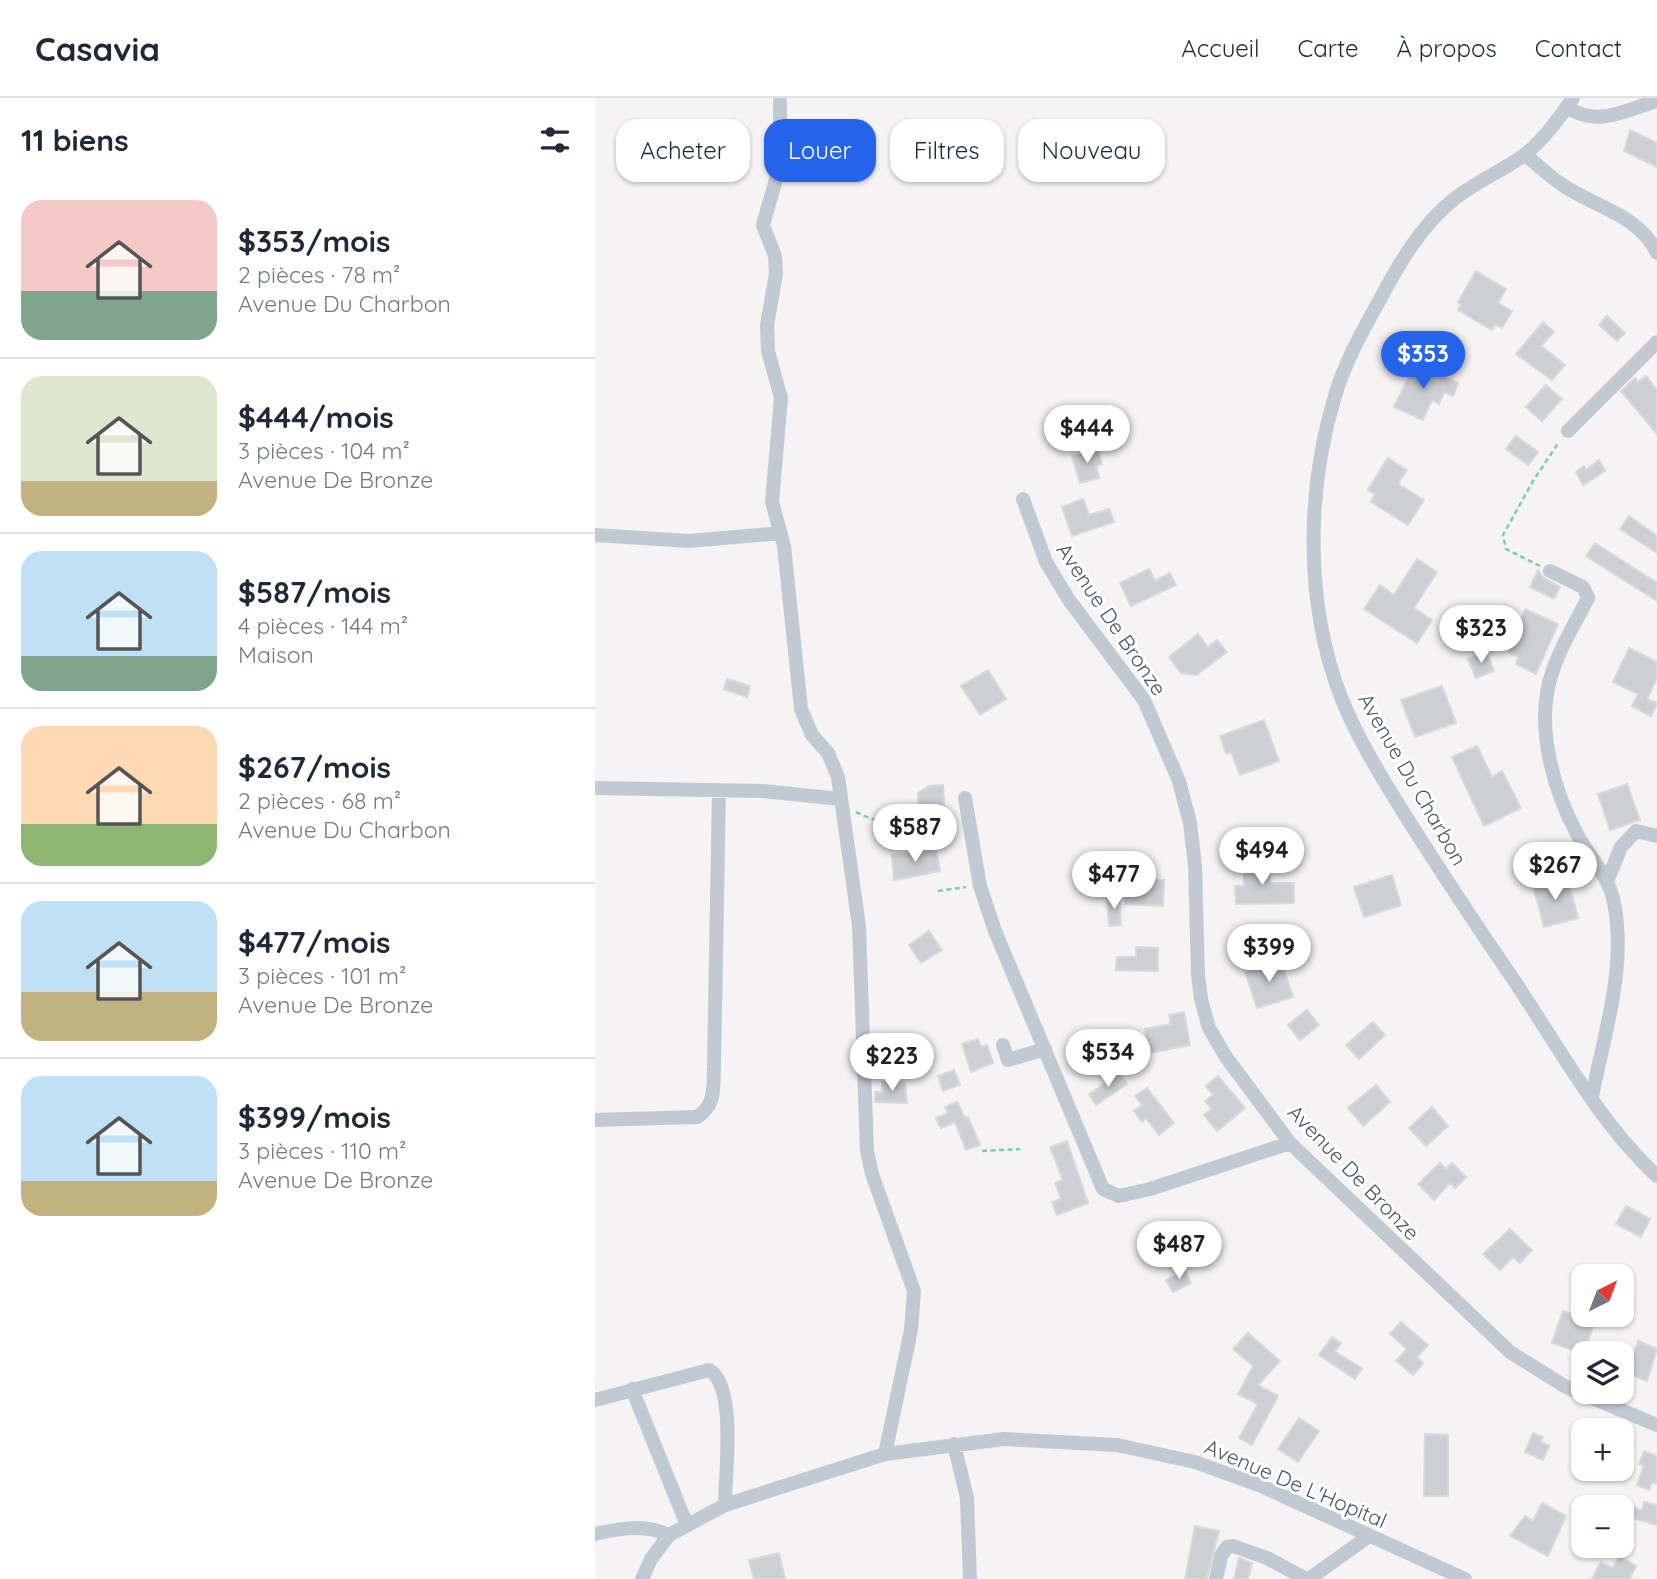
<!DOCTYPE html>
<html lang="fr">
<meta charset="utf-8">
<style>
body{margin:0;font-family:Quicksand,sans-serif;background:#f2f2f3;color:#1f2937;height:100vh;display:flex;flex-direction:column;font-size:26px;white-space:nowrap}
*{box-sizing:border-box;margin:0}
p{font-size:23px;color:#747a83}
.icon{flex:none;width:38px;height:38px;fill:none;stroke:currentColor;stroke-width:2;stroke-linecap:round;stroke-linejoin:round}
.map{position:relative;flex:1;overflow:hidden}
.side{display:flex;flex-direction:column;background:#fff;width:595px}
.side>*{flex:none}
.hud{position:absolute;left:21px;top:21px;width:665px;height:63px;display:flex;gap:14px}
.needle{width:46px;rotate:42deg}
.buttons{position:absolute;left:976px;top:1166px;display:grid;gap:14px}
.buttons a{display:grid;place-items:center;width:63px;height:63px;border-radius:14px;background:#fff;box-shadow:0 2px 5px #0004;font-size:35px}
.price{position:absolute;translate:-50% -60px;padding:0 16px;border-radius:24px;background:#fff;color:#222;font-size:23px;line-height:46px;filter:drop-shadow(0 2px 4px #0008)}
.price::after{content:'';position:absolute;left:50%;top:42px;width:21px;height:16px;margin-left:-10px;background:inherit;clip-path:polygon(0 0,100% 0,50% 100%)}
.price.active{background:#2563eb;color:#fff}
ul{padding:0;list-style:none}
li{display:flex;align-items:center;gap:21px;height:175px;padding:0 21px}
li+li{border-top:2px solid #e0e1e3}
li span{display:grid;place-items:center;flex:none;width:196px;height:140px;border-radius:21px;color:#555}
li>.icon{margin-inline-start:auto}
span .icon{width:84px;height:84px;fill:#fffc;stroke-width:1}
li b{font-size:30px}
h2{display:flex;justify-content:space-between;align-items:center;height:84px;padding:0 21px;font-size:30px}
.pill{padding:0 24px;border-radius:21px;background:#fff;box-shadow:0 2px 5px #0004;font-size:24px;line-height:63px}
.pill.active{background:#2563eb;color:#fff}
header{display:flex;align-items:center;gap:42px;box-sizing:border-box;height:98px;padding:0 35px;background:#fff;border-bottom:2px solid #e0e1e3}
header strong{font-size:33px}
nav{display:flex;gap:38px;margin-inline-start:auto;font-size:24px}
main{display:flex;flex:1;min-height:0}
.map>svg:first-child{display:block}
.building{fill:#cdcfd5;stroke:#d7d9de;stroke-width:2}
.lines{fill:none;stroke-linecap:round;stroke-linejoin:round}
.path{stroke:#7ad0a6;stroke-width:2.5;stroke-dasharray:5 3.5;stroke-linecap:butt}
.street{stroke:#c1cad2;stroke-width:14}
.labels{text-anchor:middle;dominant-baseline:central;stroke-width:6;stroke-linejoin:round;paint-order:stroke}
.street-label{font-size:21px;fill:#4a5661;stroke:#fff}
</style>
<header>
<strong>Casavia</strong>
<nav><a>Accueil</a><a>Carte</a><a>À propos</a><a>Contact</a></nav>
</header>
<main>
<section class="side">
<h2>11 biens<svg class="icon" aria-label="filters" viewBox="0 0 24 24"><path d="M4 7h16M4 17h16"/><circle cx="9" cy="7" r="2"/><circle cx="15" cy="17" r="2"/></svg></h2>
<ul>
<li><span style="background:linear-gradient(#f6c9c9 65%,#7fa58c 0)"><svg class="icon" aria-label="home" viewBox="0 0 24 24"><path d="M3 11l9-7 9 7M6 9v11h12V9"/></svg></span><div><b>$353/mois</b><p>2 pièces · 78 m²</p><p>Avenue Du Charbon</p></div></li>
<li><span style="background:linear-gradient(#dfe7d0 75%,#c2b280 0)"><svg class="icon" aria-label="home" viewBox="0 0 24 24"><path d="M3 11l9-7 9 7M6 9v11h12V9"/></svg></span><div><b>$444/mois</b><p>3 pièces · 104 m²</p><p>Avenue De Bronze</p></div></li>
<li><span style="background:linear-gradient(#bfe0f5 75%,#7fa58c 0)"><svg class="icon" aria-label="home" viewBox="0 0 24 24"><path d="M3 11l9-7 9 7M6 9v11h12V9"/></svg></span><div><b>$587/mois</b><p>4 pièces · 144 m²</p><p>Maison</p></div></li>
<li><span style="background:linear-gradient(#ffd9b3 70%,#8fb573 0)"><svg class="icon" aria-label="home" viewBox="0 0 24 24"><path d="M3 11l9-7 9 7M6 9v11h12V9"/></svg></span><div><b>$267/mois</b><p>2 pièces · 68 m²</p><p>Avenue Du Charbon</p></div></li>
<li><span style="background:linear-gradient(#bfe0f5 65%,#c2b280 0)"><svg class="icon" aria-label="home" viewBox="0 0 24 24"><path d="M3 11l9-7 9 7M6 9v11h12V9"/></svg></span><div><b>$477/mois</b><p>3 pièces · 101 m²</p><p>Avenue De Bronze</p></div></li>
<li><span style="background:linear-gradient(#bfe0f5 75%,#c2b280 0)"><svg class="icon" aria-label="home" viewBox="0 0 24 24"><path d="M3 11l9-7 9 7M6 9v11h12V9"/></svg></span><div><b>$399/mois</b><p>3 pièces · 110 m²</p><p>Avenue De Bronze</p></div></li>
</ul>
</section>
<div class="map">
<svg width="1062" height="1481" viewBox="0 0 1062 1481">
<rect width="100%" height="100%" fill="#f5f3f3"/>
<path class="building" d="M1035,32L1062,45V69L1029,53Z
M881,173L911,191L903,205L917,213L907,230L900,226L897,232L863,212L866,207L863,204Z
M1012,218L1030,235L1022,243L1004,227Z
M948,224L959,234L946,248L970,267L957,282L921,256Z
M820,265L863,285L858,298L849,294L844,306L837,302L828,322L799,309Z
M1051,278L1062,292V336L1026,293L1040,280L1043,284Z
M951,287L967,301L947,323L931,309Z
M921,338L943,354L933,367L911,351Z
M503,351L507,366L501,368L504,380L485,385L477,358Z
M793,360L812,372L803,386L829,402L813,427L776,404L780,396L773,392Z
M1004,362L1010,373L988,387L981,374L989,368L991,372Z
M488,401L494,417L514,411L519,424L477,438L467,409Z
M1034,418L1062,438V455L1025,431Z
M1000,445L1062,485V503L991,458Z
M822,461L842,474L819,510L837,522L822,545L769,511L785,487L799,497Z
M554,471L560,483L575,475L581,487L536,508L525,485Z
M943,472L950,481L965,489L959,501L935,489Z
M930,511L963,526L941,576L921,566L924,559L914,555Z
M603,536L613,549L622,542L632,554L601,577L586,575L574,559Z
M1034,550L1062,564V580L1052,601L1062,605L1056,618L1037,608L1043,596L1018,584Z
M891,554L899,573L881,580L873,561Z
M393,572L411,601L385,617L366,588Z
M132,581L155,588L152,599L129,591Z
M847,588L861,625L820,639L806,602Z
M669,622L684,663L645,677L637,656L631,655L625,638Z
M882,648L897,679L907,673L926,710L889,728L857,659Z
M1032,686L1045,722L1015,732L1003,696Z
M348,687L350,723L324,724L323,695L334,688Z
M341,752L345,773L299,782L297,757Z
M648,765H675V785H699V805L641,806L640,788H649Z
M797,777L806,807L769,819L759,789Z
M972,779L983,820L949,829L938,788Z
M531,780L569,782L568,808L530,806Z
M524,799L526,827L514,828L512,800Z
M334,833L347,852L326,865L314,847Z
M541,849L563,850V873L521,872L522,859H541Z
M686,862L698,899L662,910L650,874Z
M712,912L724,927L705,942L693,927Z
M589,914L595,947L554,955L550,931L576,926L574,917Z
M778,924L790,937L764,961L751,947Z
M383,941L386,949L392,947L398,965L376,974L367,946Z
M359,972L365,987L348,993L343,978Z
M525,975L532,986L501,1007L494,996Z
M623,978L650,1010L622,1033L609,1017L617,1011L610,1003L618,997L611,988Z
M287,984L310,985L312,1005L280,1004V994H287Z
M781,987L795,1004L768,1028L753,1010Z
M552,990L579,1025L564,1037L551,1020L547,1024L539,1013L547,1007L540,998Z
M362,1004L370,1020L373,1019L385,1047L371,1052L360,1024L346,1030L341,1020L353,1015L350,1009Z
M837,1009L853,1028L831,1048L814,1030Z
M472,1043L493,1105L462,1117L457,1104L466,1101L460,1085L468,1082L455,1049Z
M845,1065L851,1071L857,1065L871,1079L860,1090L855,1085L839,1102L823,1086Z
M1031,1108L1055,1121L1046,1139L1021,1126Z
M915,1131L937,1152L925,1165L918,1159L905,1172L888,1156Z
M590,1172L596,1185L578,1194L571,1182Z
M968,1213L1000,1223L989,1256L957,1245Z
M806,1224L833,1247L822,1259L828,1265L818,1277L801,1263L812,1251L795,1236Z
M653,1235L685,1263L663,1287L683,1298L657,1347L644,1340L663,1306L643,1296L658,1268L638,1251Z
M737,1239L746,1245L740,1254L767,1270L760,1281L724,1257Z
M1043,1243L1062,1251L1052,1283L1031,1275Z
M704,1320L724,1333L703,1364L683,1351Z
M938,1335L948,1339L946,1344L954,1348L948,1362L930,1354Z
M830,1336L853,1337V1398H829Z
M1049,1353L1062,1358V1386L1057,1384L1054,1392L1042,1387L1049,1368L1044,1366Z
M1027,1403L1047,1413L1049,1404L1062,1407V1427L1027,1417Z
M947,1405L971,1418L953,1458L915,1438L930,1418L938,1423Z
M600,1428L624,1433L612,1481H590Z
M184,1455L190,1481H159L154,1462Z
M1024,1458L1041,1468L1035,1480L1038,1481H997L1006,1464L1018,1470Z
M644,1460L657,1465L653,1481H639Z"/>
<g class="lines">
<path class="path" d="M945,468L911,451L908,437L938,383L964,344
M261,714C292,730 326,728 360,727
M343,793L371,789
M387,1053L425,1051"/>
<path class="street" d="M185,0V67L168,127L180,158L181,176L172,227L173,253L186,300L177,404L189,448L206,611L217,637L233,655L243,679L264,828L272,1053L277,1076L319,1193L316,1232L290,1356
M978,0C964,20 948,43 928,58C905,74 879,85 858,102C826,127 802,169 783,205C767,234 749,266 740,298C711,393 710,506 746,599C762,640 787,680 810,717C843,769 877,821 912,872C958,939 1002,1023 1062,1078
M972,9C1003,30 1030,12 1062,3
M930,56C942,67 955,79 969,88C1001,109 1045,118 1062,155
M973,333L1062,244
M428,401L451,464L474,502L549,602L584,683L595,725L600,767L603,877L606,901L614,930L631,959L695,1045L915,1254L971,1289L1062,1327
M0,437L94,443L186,435
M955,473L988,489L993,500C981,524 966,547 958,572C939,623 957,689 982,736C995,762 1013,775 1019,805C1032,870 1009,935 997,999
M0,690L168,693L245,701
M370,700L385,788L400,833L508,1091L524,1098L555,1091L695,1045
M1013,781L1026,749L1041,733L1062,738
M408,947L413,962L450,951
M0,1022L102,1019C121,1007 118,990 119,969L124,692
M37,1291L92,1427
M0,1302L114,1272C142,1287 130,1377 130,1407
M359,1346L372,1400L375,1481
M0,1436C26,1430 49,1426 74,1437
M47,1481L56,1461L74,1437L130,1407L290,1356L409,1341L522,1347L600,1364L666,1388L870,1481
M621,1481L626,1458L632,1449L638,1448L672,1460L711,1481
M714,1481L774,1438"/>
</g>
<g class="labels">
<g class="street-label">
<text transform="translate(517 521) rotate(56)">Avenue De Bronze</text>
<text transform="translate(818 681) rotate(60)">Avenue Du Charbon</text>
<text transform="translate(759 1074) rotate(46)">Avenue De Bronze</text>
<text transform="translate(701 1385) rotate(23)">Avenue De L'Hopital</text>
</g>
</g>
</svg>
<div class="buttons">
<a><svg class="needle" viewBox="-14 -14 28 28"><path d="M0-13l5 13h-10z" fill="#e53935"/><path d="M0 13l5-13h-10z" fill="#747a83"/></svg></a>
<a><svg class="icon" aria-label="layers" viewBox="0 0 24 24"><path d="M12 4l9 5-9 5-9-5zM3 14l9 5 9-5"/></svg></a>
<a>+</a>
<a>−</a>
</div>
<b class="price active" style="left:828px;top:293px">$353</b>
<b class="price" style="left:492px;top:367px">$444</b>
<b class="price" style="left:886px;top:567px">$323</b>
<b class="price" style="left:320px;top:766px">$587</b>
<b class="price" style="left:667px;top:789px">$494</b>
<b class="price" style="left:960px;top:804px">$267</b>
<b class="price" style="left:519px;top:813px">$477</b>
<b class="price" style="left:674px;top:886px">$399</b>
<b class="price" style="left:513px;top:991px">$534</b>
<b class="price" style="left:297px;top:995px">$223</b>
<b class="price" style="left:584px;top:1183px">$487</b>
<div class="hud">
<a class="pill">Acheter</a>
<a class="pill active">Louer</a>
<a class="pill">Filtres</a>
<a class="pill">Nouveau</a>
</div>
</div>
</main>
